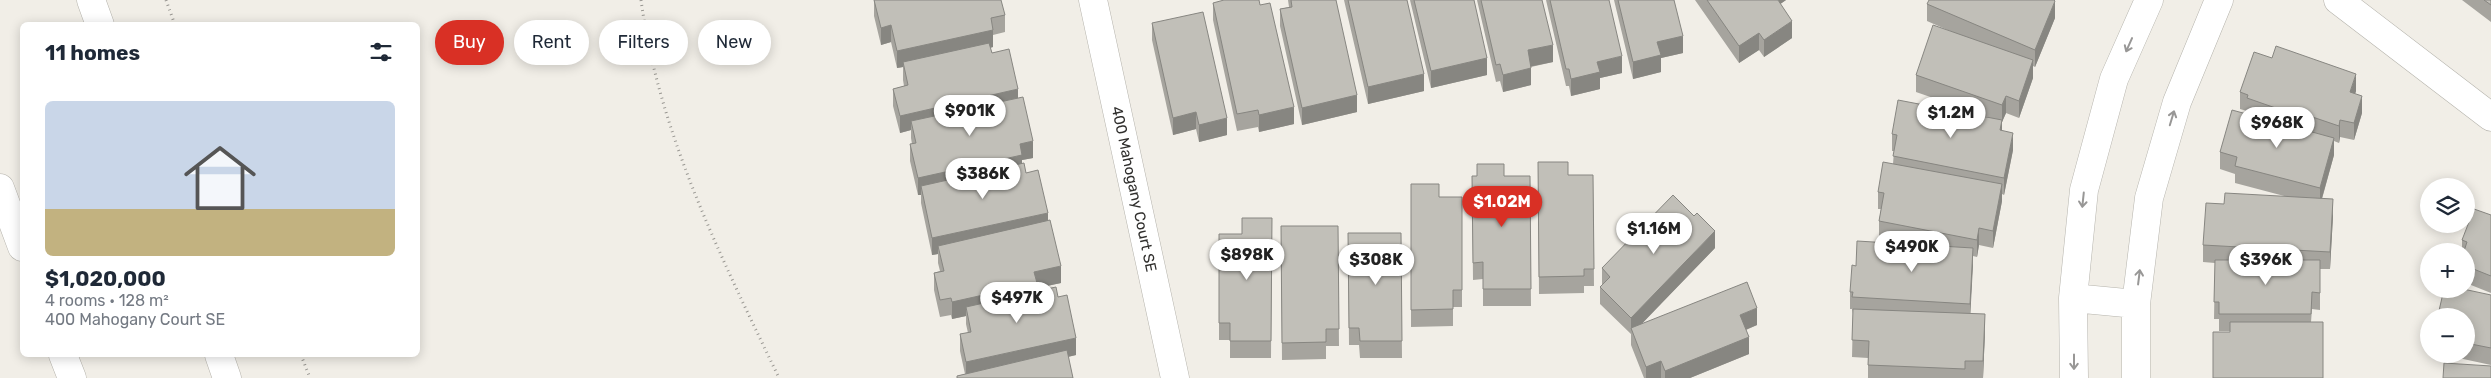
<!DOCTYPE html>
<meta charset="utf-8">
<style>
body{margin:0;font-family:Rubik,sans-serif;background:#f2f2f3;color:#1f2937;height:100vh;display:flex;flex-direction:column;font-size:19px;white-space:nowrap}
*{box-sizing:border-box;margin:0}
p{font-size:16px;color:#747a83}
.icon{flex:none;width:28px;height:28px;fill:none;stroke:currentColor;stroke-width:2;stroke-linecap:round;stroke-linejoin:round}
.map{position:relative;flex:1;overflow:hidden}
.drawer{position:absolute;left:20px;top:22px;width:400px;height:335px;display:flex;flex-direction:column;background:#fff;border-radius:8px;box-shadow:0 2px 12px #0003}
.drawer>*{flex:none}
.banner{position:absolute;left:435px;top:20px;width:475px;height:45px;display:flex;gap:10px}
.fabs{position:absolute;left:2420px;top:178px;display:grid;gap:10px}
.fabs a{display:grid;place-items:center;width:55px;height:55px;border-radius:50%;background:#fff;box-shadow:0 2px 12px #0003;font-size:25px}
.price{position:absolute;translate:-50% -42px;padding:0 11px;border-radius:18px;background:#fff;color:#222;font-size:16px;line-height:32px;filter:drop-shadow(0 1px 2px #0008)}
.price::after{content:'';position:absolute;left:50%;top:30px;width:15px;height:11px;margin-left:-8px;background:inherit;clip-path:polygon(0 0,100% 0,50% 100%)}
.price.selected{background:#d93025;color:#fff}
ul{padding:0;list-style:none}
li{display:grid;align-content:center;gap:10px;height:265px;padding:0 25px}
li span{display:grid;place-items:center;height:155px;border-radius:8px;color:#555}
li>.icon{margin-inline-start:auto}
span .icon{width:90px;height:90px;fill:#fffc;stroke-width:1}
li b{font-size:21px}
h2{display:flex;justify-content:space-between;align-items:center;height:60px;padding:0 25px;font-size:21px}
.chip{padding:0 18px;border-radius:22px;background:#fff;box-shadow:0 2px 12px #0003;font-size:18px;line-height:45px}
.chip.selected{background:#d93025;color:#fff}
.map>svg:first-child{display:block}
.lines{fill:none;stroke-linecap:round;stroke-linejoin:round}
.minor-casing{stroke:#b5b3ac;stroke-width:29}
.major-casing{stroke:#b5b3ac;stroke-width:29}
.path{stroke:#999792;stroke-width:3;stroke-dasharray:1 4;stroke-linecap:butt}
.minor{stroke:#fff;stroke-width:28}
.major{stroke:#fff;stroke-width:28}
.wall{fill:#a6a49e}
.shaded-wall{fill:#878681}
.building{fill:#c1bfb8;stroke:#878681}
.oneway{stroke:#989796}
.labels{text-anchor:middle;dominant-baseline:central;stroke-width:4;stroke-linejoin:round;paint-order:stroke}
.street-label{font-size:15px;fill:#302f2d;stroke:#fff}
</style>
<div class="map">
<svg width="2491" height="378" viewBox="0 0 2491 378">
<rect width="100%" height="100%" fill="#f1eee7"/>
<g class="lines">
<defs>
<path id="minor" d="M1093,0L1175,378
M2338,0L2491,117
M2073,298L2136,304
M2074,378L2073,298L2084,190L2114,79L2149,0
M2136,378V304L2149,198L2177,102L2219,0"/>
<path id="major" d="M91,0L100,25
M0,188L22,247
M63,355L72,378
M219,355L227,378"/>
</defs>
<use href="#minor" class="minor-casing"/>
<use href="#major" class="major-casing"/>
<path class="path" d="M166,0L175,25
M641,0C659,134 721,257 779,378
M301,355L310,378"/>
<use href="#minor" class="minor"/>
<use href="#major" class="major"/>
</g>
<path class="wall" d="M874,0L1005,15V32L993,35V47L990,48L992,53L1018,98L1033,158L1022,160V164L1026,173L1048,221L1061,283L1037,288V291L1058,297L1076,355L1068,357L1073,378H957V376L965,374L960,351V334L968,333L966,324V316L952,319L951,315L940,317L934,290V273L940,271L938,263V254L932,255L921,203V195H918L910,161V144H912L911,138V130L900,133L893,106V89L904,86L903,80V67L897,68L891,42L881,45L874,16Z
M1288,0H1336L1357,112L1302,125L1280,26V9L1289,7Z
M1344,0H1407L1424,91L1368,104Z
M1410,0H1474L1487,75L1431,88Z
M1477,0H1542L1553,62L1531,67V85L1503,92L1500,81L1496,82Z
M1546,0H1550L1622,73L1600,78V89L1571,96L1569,86H1566Z
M1614,0H1674L1683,53L1661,58V72L1633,79Z
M1695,0H1786L1780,4L1792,38L1764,57L1759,50L1739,63Z
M2462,0H2491V22Z
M1213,3L1260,5L1294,124L1259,132L1258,127L1237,131L1213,20Z
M1927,4L2055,18L2035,67L2033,66V78L2019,118L2006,113L2002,122V131L2013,150L2004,195L2002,194V201L1993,248L1979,245L1977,257L1973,256L1970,314L1985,331L1983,378H1868V358L1852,357L1853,314L1852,309H1850V292L1856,266L1912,244L1879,238V221L1881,209H1878V192L1893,164L1894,151H1892V134L1988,117L1916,92V75L1959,35L1927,21Z
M1152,23L1227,135L1199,142L1196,129L1173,135L1152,40Z
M2356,91L2355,94L2362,113L2354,140L2340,137L2339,143L2334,141V155L2322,199L2333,216L2330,269H2320V310L2312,309L2311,322L2323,378H2213V332H2230V331H2219V319H2214L2215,263L2203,262V245L2224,204L2288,197L2235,183V174L2220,169V152L2247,114V111L2240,109V92Z
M1538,162L1568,175H1593L1594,286H1584V293L1539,294Z
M1477,164L1504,176H1530L1531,306H1483V279L1473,280L1472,176H1477Z
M1411,184L1439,197H1462V307H1453V326L1411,327Z
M2491,215V293L2466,283V251H2462V240Z
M1272,218L1271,358H1230V340H1219V234H1242Z
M1281,226H1338L1339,346H1326V359L1282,360Z
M1348,233H1401L1402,358H1360L1359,345H1349Z
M1715,248L1641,324L1757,325L1746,330L1749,354L1690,378H1644L1631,345V334L1600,304V287L1602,285V268Z
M2491,295V365L2440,354H2466V316H2438V315Z"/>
<path class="shaded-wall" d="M1779,0H1786L1779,5Z
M2055,1V18L2035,67V50Z
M1792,21V38L1764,57V40Z
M891,25V42L881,45V28Z
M993,30V47L904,67L903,62V67L897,68V51Z
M1759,33V50L1739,63V46Z
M1683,36V53L1661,58V72L1633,79V62L1657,42Z
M1553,45V62L1528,67V50Z
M1622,56V73L1600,78V89L1571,96V79L1597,62Z
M1487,58V75L1431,88V71Z
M2033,60V78L2019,118V101Z
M1531,68V85L1503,92V75Z
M1424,74V91L1368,104V87Z
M2356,74V91L2350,109V92Z
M1018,89V106L911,121V130L900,133V116Z
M1357,95V112L1302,125V108Z
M2006,96V113L2002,122V137L2000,130L2002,120V105Z
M2362,96V113L2354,140V123Z
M1294,107V124L1259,132V115Z
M2289,109V126L2287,129V112Z
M1196,112V129L1173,135V118Z
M1227,118V135L1199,142V125Z
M2340,120V137L2339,143V126Z
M2013,133V150L2004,195V178Z
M2334,138V155L2320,205V188Z
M1033,141V158L1022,160V172L921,186V195H918V178L1020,144Z
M2002,184V201L1993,248V231Z
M2333,199V216L2330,269V252Z
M1048,213V230L938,246V254L932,255V238Z
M1979,228V245L1977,257V240Z
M1715,231V248L1633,333L1631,329V318Z
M1973,248V265L1970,321V304Z
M1061,266V283L1037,288V300L966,307V316L952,319V302L1034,272Z
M1757,308V325L1740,332V315Z
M1985,314V331L1983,378V361Z
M1749,337V354L1690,378H1665V371Z
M1076,338V355L971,378H966V362Z
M1661,361V378H1646V367Z"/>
<path class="building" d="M874,0H1001L1005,15L991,18L993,30L897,51L891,25L881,28Z
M1224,0H1259L1260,5L1270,3L1294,107L1259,115L1258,110L1237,114L1213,3Z
M1291,0H1336L1357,95L1302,108L1280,9L1292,7Z
M1348,0H1407L1424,74L1368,87Z
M1414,0H1474L1487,58L1431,71Z
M1481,0H1542L1553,45L1528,50L1531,68L1503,75L1500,64L1496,65Z
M1550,0H1609L1622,56L1597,62L1600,72L1571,79L1569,69H1566Z
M1618,0H1674L1683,36L1657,42L1661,55L1633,62Z
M1707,0H1778L1792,21L1764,40L1759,33L1739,46Z
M1929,0H2054L2055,1L2035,50L1927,4Z
M2484,0H2491V5Z
M1203,12L1227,118L1199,125L1196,112L1173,118L1152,23Z
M1933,25L2033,60L2019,101L2006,96L2002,105L1916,75Z
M989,43L992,53L1009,49L1018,89L900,116L893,89L908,85L903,62Z
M2276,46L2356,74L2350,92L2362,96L2354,123L2340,120L2339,126L2289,109L2287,112L2247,98L2248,95L2240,92L2254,52L2272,58Z
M1023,97L1033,141L1020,144L1022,155L918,178L910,144L916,143L911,121Z
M1898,100L2002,120L2000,130L2013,133L2004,178L1893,156L1897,135L1892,134Z
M2232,110L2334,138L2320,188L2235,166L2237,157L2220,152Z
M1538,162H1568V175H1593L1594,269H1584V276L1539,277Z
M1883,162L2002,184L1993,231L1979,228L1977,240L1879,221L1884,193L1878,192Z
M1024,163L1026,173L1038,170L1048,213L932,238L921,186Z
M1477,164H1504V176H1530L1531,289H1483V262L1473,263L1472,176H1477Z
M1411,184H1439V197H1462V290H1453V309L1411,310Z
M2225,193L2333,199L2330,252L2203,245L2206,203L2224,204Z
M1673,195L1694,216L1697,213L1715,231L1631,318L1600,287L1610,277L1602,268Z
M2474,209L2491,215V276L2466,266V251H2464L2467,242L2462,240Z
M1242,218H1272L1271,341H1230V323H1219V234H1242Z
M1050,220L1061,266L1034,272L1037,283L952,302L951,298L940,300L934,273L944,271L938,246Z
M1281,226H1338L1339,329H1326V342L1282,343Z
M1348,233H1401L1402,341H1360L1359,328H1349Z
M1857,241L1973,248L1970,304L1852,297L1853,292H1850L1852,265L1856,266Z
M2215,260H2320V293L2312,292L2311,314H2219V302H2214Z
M1747,282L1757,308L1740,315L1749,337L1665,371L1661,361L1646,367L1631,328Z
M1056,287L1058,297L1067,295L1076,338L966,362L960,334L971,332L966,307Z
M2444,289H2463L2491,295V348L2466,343V316H2444L2438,315Z
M1853,309L1985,314L1983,361H1965V369L1868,365L1869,341L1852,340Z
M2230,322H2323V378H2213V332H2230Z
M1067,350L1073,378H957V376Z
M2444,363L2491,366V378H2443Z"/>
<defs><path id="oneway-shaft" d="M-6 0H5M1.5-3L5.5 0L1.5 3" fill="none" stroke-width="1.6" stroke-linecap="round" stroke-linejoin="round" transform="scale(1.25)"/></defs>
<g class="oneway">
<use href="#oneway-shaft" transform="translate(2129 45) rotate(114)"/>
<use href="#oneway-shaft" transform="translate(2172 118) rotate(-73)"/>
<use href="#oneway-shaft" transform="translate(2083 200) rotate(96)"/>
<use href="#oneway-shaft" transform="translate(2139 277) rotate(-83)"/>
<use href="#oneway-shaft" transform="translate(2074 362) rotate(90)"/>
</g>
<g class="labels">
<g class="street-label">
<text transform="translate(1134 189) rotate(78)">400 Mahogany Court SE</text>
</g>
</g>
</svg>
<div class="fabs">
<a><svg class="icon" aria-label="layers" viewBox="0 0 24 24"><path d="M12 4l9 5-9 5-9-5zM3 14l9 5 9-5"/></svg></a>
<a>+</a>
<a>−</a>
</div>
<b class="price" style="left:970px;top:137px">$901K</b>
<b class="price" style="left:1951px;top:139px">$1.2M</b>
<b class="price" style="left:2277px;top:149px">$968K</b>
<b class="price" style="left:983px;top:200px">$386K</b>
<b class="price selected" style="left:1502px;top:228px">$1.02M</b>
<b class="price" style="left:1654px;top:255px">$1.16M</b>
<b class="price" style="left:1912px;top:273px">$490K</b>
<b class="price" style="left:1247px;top:281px">$898K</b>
<b class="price" style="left:1376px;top:286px">$308K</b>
<b class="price" style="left:2266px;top:286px">$396K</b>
<b class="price" style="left:1017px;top:324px">$497K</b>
<div class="banner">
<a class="chip selected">Buy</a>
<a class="chip">Rent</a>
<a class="chip">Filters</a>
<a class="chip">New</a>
</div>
<section class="drawer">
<h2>11 homes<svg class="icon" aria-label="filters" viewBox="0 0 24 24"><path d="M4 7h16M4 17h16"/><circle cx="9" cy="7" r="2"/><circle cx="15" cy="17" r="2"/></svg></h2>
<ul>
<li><span style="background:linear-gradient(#c9d6e8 70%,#c2b280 0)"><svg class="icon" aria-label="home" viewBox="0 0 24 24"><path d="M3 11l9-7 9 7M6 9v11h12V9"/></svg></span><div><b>$1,020,000</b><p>4 rooms · 128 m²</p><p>400 Mahogany Court SE</p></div></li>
</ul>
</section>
</div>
